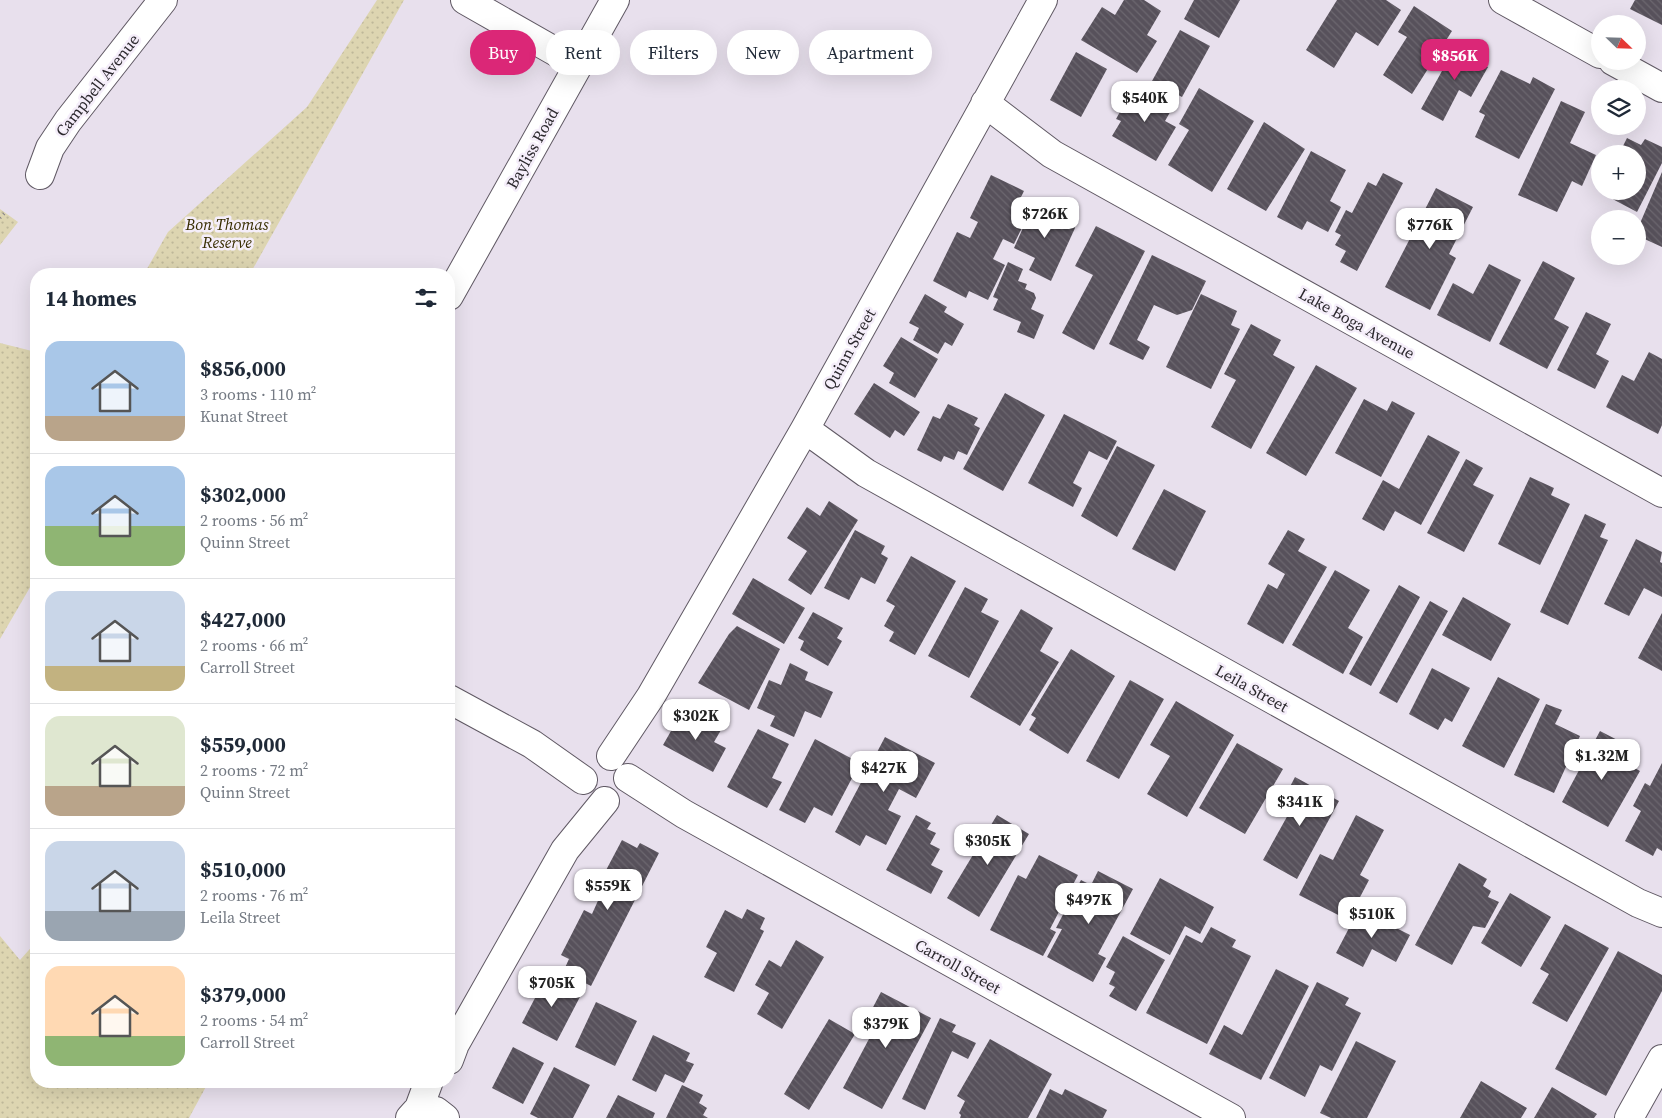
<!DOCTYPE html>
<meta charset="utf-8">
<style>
body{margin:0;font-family:"Source Serif 4",serif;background:#f6f6f7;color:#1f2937;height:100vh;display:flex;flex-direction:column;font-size:19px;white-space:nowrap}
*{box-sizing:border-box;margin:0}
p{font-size:16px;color:#747a83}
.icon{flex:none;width:28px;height:28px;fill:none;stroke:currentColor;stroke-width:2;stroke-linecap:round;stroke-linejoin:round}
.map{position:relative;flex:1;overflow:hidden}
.details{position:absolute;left:30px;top:268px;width:425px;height:820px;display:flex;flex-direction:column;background:#fff;border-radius:20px;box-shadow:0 5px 20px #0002}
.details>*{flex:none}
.top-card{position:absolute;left:470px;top:30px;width:475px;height:45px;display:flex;gap:10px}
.needle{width:32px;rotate:113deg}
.fabs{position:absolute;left:1591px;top:15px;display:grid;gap:10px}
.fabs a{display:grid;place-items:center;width:55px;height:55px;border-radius:50%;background:#fff;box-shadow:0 5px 20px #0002;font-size:25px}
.price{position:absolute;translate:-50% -42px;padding:0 11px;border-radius:10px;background:#fff;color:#222;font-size:16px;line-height:32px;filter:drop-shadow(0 1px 2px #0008)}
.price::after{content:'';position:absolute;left:50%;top:30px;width:15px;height:11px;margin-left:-8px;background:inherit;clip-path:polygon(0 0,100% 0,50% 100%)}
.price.on{background:#db2777;color:#fff}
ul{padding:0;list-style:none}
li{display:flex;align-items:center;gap:15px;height:125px;padding:0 15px}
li+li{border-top:1px solid #e0e1e3}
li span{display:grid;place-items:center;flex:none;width:140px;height:100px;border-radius:15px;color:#555}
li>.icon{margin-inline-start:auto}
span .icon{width:60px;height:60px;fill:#fffc;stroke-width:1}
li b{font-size:21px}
h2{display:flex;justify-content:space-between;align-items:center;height:60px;padding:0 15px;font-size:21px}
.pill{padding:0 18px;border-radius:22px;background:#fff;box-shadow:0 5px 20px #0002;font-size:18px;line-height:45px}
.pill.on{background:#db2777;color:#fff}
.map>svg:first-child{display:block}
.park{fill:url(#park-dots)}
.building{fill:url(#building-back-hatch)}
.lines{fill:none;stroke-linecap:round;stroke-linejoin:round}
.minor-casing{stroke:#605964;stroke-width:30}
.path{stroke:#837e86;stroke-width:3;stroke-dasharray:1 4;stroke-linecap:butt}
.minor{stroke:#fff;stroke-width:28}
.labels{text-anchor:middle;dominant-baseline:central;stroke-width:5;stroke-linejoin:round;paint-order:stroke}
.street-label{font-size:16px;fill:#2c292e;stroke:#f5eefa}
.park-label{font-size:16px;font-style:italic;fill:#372d00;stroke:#f5eefa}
</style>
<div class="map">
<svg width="1662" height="1118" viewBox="0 0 1662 1118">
<defs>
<pattern id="park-dots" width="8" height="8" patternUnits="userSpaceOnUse" patternTransform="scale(1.25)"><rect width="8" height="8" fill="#ddd5b1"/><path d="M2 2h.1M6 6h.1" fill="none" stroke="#beb799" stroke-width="1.8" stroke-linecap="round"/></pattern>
<pattern id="building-back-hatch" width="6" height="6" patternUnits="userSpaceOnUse" patternTransform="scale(1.25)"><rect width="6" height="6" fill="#57515b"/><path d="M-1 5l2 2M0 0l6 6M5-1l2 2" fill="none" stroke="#6c676f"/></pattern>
</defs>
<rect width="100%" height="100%" fill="#e8e0ed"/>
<path class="park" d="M377,0H404L250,274H144L168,232L307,107Z
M0,209L18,222L0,245Z
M0,343L36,352V577L0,639Z
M0,936L20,960L36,942V1081H209L189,1118H0Z"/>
<path class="building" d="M1124,0H1144L1161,11L1147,35L1157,41L1137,73L1081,40L1102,7L1115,15Z
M1194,0H1240L1219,38L1184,19Z
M1337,0H1386L1401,10L1378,46L1356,32L1334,68L1306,50Z
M1635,0H1662V25L1630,9Z
M1414,6L1452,31L1412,94L1383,75L1407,37L1398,32Z
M1180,30L1210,46L1182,97L1152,81Z
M1458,42L1479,53L1475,60L1488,67L1471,97L1459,90L1443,121L1421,109Z
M1076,52L1107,69L1081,117L1050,100Z
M1501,70L1530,84L1533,77L1555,89L1519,159L1475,137L1485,115L1479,112Z
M1135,85L1173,107L1165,121L1176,127L1156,161L1112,136L1121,121L1116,119Z
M1199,88L1254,121L1212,192L1168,165L1189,130L1179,124Z
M1561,101L1585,112L1570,143L1596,155L1582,186L1572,181L1557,212L1518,195Z
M1264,122L1305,149L1266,211L1227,189Z
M1627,138L1641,145L1645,139L1662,147V163L1637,212L1605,195L1608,191H1638V154H1619Z
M1311,151L1346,170L1330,201L1341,207L1328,232L1307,221L1302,230L1277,217Z
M1662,172V247L1638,236V228Z
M1383,173L1403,183L1357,271L1340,262L1346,251L1335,245L1341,235L1335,232L1346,210L1352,213L1368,182L1376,186Z
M991,175L1024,191L1019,201L1032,207L1014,244L1003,239L993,259L1005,265L988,300L969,291L966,298L933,281L957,232L970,238L978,222L970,218Z
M1436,188L1473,207L1449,254L1456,258L1430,310L1385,287Z
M1035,201L1069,216L1075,228L1051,281L1029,270L1035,258L1014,248Z
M1096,226L1145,251L1094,350L1062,333L1093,275L1075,266Z
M1152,255L1206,281L1192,310L1177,315L1154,305L1137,340L1150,347L1143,360L1109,344Z
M1543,261L1575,278L1554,319L1569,327L1547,369L1499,344Z
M1008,262L1023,269L1018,281L1027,284L1025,289L1034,293L1036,298L1031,309L1044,315L1034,339L1017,332L1021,322L993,310L998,299L993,297Z
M1489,264L1521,280L1490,342L1437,315L1453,283L1473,294Z
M925,294L947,307L944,312L964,324L952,346L945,342L938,354L913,340L919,328L909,323Z
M1201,294L1237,311L1231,325L1240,329L1211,389L1166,367Z
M1586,312L1611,324L1596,354L1609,361L1595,389L1557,370Z
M1251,324L1281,340L1273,355L1295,367L1251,449L1211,427L1236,380L1224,374Z
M901,337L938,359L915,398L889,383L894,373L883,366Z
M1649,352L1662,359V425L1658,434L1606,407L1622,375L1634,381Z
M1316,365L1357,388L1306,476L1266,453Z
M874,383L920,412L904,436L895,430L890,438L854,414Z
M1005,393L1045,415L1003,491L963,469Z
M1364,399L1387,411L1392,401L1415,413L1381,477L1335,453Z
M948,404L978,418L974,425L980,428L967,455L958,451L954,460L944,456L941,462L917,450L933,416L940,419Z
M1064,414L1117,441L1107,460L1089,451L1073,483L1082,488L1073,507L1028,483Z
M1428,435L1460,452L1421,525L1395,511L1384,531L1362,519L1383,480L1399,489Z
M1117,446L1155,465L1117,537L1081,516Z
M1466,459L1483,468L1473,485L1494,495L1464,552L1427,533Z
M1530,477L1554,488L1551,495L1570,504L1540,565L1498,544Z
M1164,489L1206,511L1175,571L1132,549Z
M829,501L858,520L811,595L788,580L807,551L787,538L807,507L820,516Z
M1585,514L1606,524L1600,537L1608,540L1568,625L1540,612Z
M855,530L885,546L881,554L888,558L875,584L861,577L849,600L824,588Z
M1288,530L1305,539L1298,551L1327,567L1283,644L1247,624L1268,584L1277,589L1285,574L1268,564Z
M1636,539L1662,552L1660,562L1662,563V597L1644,588L1629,616L1604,604Z
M911,556L956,581L915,655L889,641L894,632L884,626L895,606L886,601Z
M1335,570L1370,590L1348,628L1363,637L1343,674L1292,645Z
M753,578L805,608L784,644L732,614Z
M1399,585L1420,597L1371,686L1349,674Z
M965,587L988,599L981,612L999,621L969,678L928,656Z
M1463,597L1511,624L1491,661L1442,635Z
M1430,601L1448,611L1397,703L1379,693Z
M1021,609L1053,628L1040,651L1059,662L1020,726L970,697Z
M813,612L843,628L837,638L842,641L828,666L800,650L804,641L798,638Z
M1662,613V671L1638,658Z
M737,626L780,649L749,710L698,683L729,634Z
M1071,649L1115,676L1068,754L1029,730L1036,718L1031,715Z
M790,663L808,672L805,680L833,692L821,718L805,711L794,737L770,726L775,716L757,708L769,680L781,685Z
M1432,668L1470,688L1452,722L1445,718L1438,730L1409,714Z
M1498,677L1540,699L1504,768L1462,746Z
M1130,680L1164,699L1119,779L1086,761Z
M1176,701L1234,735L1187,817L1147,794L1170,756L1150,745Z
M1546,704L1562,710L1555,724L1580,736L1554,793L1514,775Z
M683,710L721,730L714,742L726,748L713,772L663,745Z
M758,729L789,744L772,778L782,782L767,808L727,787Z
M1600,731L1629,746L1622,761L1640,771L1608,827L1562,802Z
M885,737L935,763L916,798L899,789L888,810L901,816L886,845L866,835L860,846L835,832Z
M815,739L860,763L832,816L814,807L805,823L779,810Z
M1237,743L1283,769L1245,834L1199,808Z
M1662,763V851L1657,848L1653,856L1625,841L1641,811L1633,806L1645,783L1650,786Z
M1295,777L1339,801L1297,879L1263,860L1289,813L1279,808Z
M916,815L931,823L927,829L936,833L930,844L940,849L931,865L943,871L931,894L886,870Z
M997,815L1029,834L979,917L947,898Z
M1356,815L1384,830L1360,875L1369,880L1348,920L1299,895L1320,854L1333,860Z
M622,840L637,848L640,843L659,853L591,986L563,972L569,959L561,955L584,910L592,914L601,894L595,891Z
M1039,855L1078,875L1050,929L1056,932L1043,956L990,930L1018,875L1026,879Z
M1459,863L1487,879L1483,886L1491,891L1488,897L1499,902L1485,928L1473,926L1452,965L1415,945Z
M1098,871L1133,889L1098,954L1106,958L1093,982L1047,957L1062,929L1056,928L1081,880L1091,885Z
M1160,878L1214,907L1200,934L1185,926L1170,955L1130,934Z
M1510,893L1551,917L1521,967L1481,943Z
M747,909L765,918L760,929L764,931L734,992L704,977L717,953L706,947L725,910L742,919Z
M1359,909L1410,935L1396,962L1372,949L1363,967L1336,953Z
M1565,924L1609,948L1567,1022L1532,1003L1549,974L1540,969Z
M1211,927L1236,940L1232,947L1251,956L1207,1044L1146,1013L1186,935L1202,943Z
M1123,936L1165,960L1136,1011L1109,996L1115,987L1109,984L1115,972L1106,967Z
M796,940L824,957L782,1029L757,1014L769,993L755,985L769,960L781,967Z
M1618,951L1662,975V991L1606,1096L1555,1069Z
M1276,969L1309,986L1261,1080L1209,1054L1224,1025L1242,1035Z
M547,975L582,993L557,1041L522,1023Z
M1317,982L1349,998L1345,1005L1361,1013L1332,1071L1320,1065L1305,1097L1269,1078Z
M881,992L931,1018L882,1109L843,1088L870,1037L860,1032Z
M596,1002L637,1021L615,1066L575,1047Z
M940,1018L956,1025L952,1032L976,1043L968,1059L952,1051L925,1110L902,1099Z
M829,1019L855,1034L809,1110L784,1094Z
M653,1035L690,1053L686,1061L694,1064L684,1083L665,1074L656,1092L632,1080Z
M990,1039L1052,1074L1028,1118H960L961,1115L959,1113L965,1101L957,1096Z
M1356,1041L1396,1061L1367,1118H1331L1320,1113Z
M513,1047L544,1063L523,1104L492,1088Z
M554,1067L590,1085L573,1118H538L530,1114Z
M1481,1081L1527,1108L1521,1118H1460Z
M682,1085L703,1095L699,1103L707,1108L703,1115L708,1118H666Z
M1552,1087L1597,1114L1594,1118H1534Z
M1050,1089L1062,1095L1065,1089L1107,1110L1103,1118H1036Z
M618,1095L655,1113L653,1118H606Z"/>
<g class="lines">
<defs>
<path id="minor" d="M465,0L579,65
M1503,0L1600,54
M1613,61L1662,88
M985,103L1052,154L1662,493
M40,175L50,148L68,121L163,0
M449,296L615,0
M805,429L866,473L1638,903L1662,913
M449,699L532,744L583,780
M611,756L651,696L805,429L1043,0
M628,778L684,814L1231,1118
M449,1060L455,1044L565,850L605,801
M419,1108L436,1111L445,1118
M410,1118L419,1108L429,1081
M1629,1118L1662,1059"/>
</defs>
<use href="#minor" class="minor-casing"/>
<path class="path" d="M0,218L6,212"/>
<use href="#minor" class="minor"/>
</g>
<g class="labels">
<g class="street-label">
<text transform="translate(97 85) rotate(-52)">Campbell Avenue</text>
<text transform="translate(532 148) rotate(-61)">Bayliss Road</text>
<text transform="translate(1357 323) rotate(29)">Lake Boga Avenue</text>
<text transform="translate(849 349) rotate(-61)">Quinn Street</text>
<text transform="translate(1252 688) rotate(29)">Leila Street</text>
<text transform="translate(958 966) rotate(29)">Carroll Street</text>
</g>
<g class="park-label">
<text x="227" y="224">Bon Thomas<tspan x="227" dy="18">Reserve</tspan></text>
</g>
</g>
</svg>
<div class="fabs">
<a><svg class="needle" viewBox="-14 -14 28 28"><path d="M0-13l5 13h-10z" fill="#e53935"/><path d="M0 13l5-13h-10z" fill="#747a83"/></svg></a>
<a><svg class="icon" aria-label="layers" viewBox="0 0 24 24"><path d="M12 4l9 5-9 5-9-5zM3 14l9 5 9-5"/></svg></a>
<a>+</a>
<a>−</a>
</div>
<b class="price on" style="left:1455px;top:81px">$856K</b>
<b class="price" style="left:1145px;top:123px">$540K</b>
<b class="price" style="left:1045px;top:239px">$726K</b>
<b class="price" style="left:1430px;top:250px">$776K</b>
<b class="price" style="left:696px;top:741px">$302K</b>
<b class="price" style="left:1602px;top:781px">$1.32M</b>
<b class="price" style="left:884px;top:793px">$427K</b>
<b class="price" style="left:1300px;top:827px">$341K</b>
<b class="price" style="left:988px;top:866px">$305K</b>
<b class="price" style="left:608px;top:911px">$559K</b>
<b class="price" style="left:1089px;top:925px">$497K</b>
<b class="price" style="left:1372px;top:939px">$510K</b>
<b class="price" style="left:552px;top:1008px">$705K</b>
<b class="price" style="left:886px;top:1049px">$379K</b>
<div class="top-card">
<a class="pill on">Buy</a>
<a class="pill">Rent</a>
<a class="pill">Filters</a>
<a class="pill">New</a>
<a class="pill">Apartment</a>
</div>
<section class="details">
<h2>14 homes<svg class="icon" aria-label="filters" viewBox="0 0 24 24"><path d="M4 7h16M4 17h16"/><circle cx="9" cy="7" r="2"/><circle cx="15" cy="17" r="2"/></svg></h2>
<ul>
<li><span style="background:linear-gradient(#a9c7e8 75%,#b9a48a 0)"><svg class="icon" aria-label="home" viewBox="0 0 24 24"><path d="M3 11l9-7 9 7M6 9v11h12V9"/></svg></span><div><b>$856,000</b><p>3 rooms · 110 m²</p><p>Kunat Street</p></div></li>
<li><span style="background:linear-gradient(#a9c7e8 60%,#8fb573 0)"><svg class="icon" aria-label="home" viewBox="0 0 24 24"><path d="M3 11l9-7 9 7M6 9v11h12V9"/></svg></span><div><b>$302,000</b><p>2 rooms · 56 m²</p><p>Quinn Street</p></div></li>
<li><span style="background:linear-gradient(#c9d6e8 75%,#c2b280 0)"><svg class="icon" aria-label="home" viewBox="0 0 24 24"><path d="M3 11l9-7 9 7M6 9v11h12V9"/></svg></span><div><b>$427,000</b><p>2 rooms · 66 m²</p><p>Carroll Street</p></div></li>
<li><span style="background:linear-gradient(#dfe7d0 70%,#b9a48a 0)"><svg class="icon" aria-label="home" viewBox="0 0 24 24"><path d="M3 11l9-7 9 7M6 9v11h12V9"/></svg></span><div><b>$559,000</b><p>2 rooms · 72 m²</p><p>Quinn Street</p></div></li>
<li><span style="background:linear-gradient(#c9d6e8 70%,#9aa5b1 0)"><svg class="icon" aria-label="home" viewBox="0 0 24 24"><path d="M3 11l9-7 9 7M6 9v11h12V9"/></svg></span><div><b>$510,000</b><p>2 rooms · 76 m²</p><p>Leila Street</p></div></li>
<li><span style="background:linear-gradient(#ffd9b3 70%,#8fb573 0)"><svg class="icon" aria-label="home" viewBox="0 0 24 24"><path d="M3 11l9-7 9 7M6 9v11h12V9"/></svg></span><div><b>$379,000</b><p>2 rooms · 54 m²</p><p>Carroll Street</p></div></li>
</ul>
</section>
</div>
